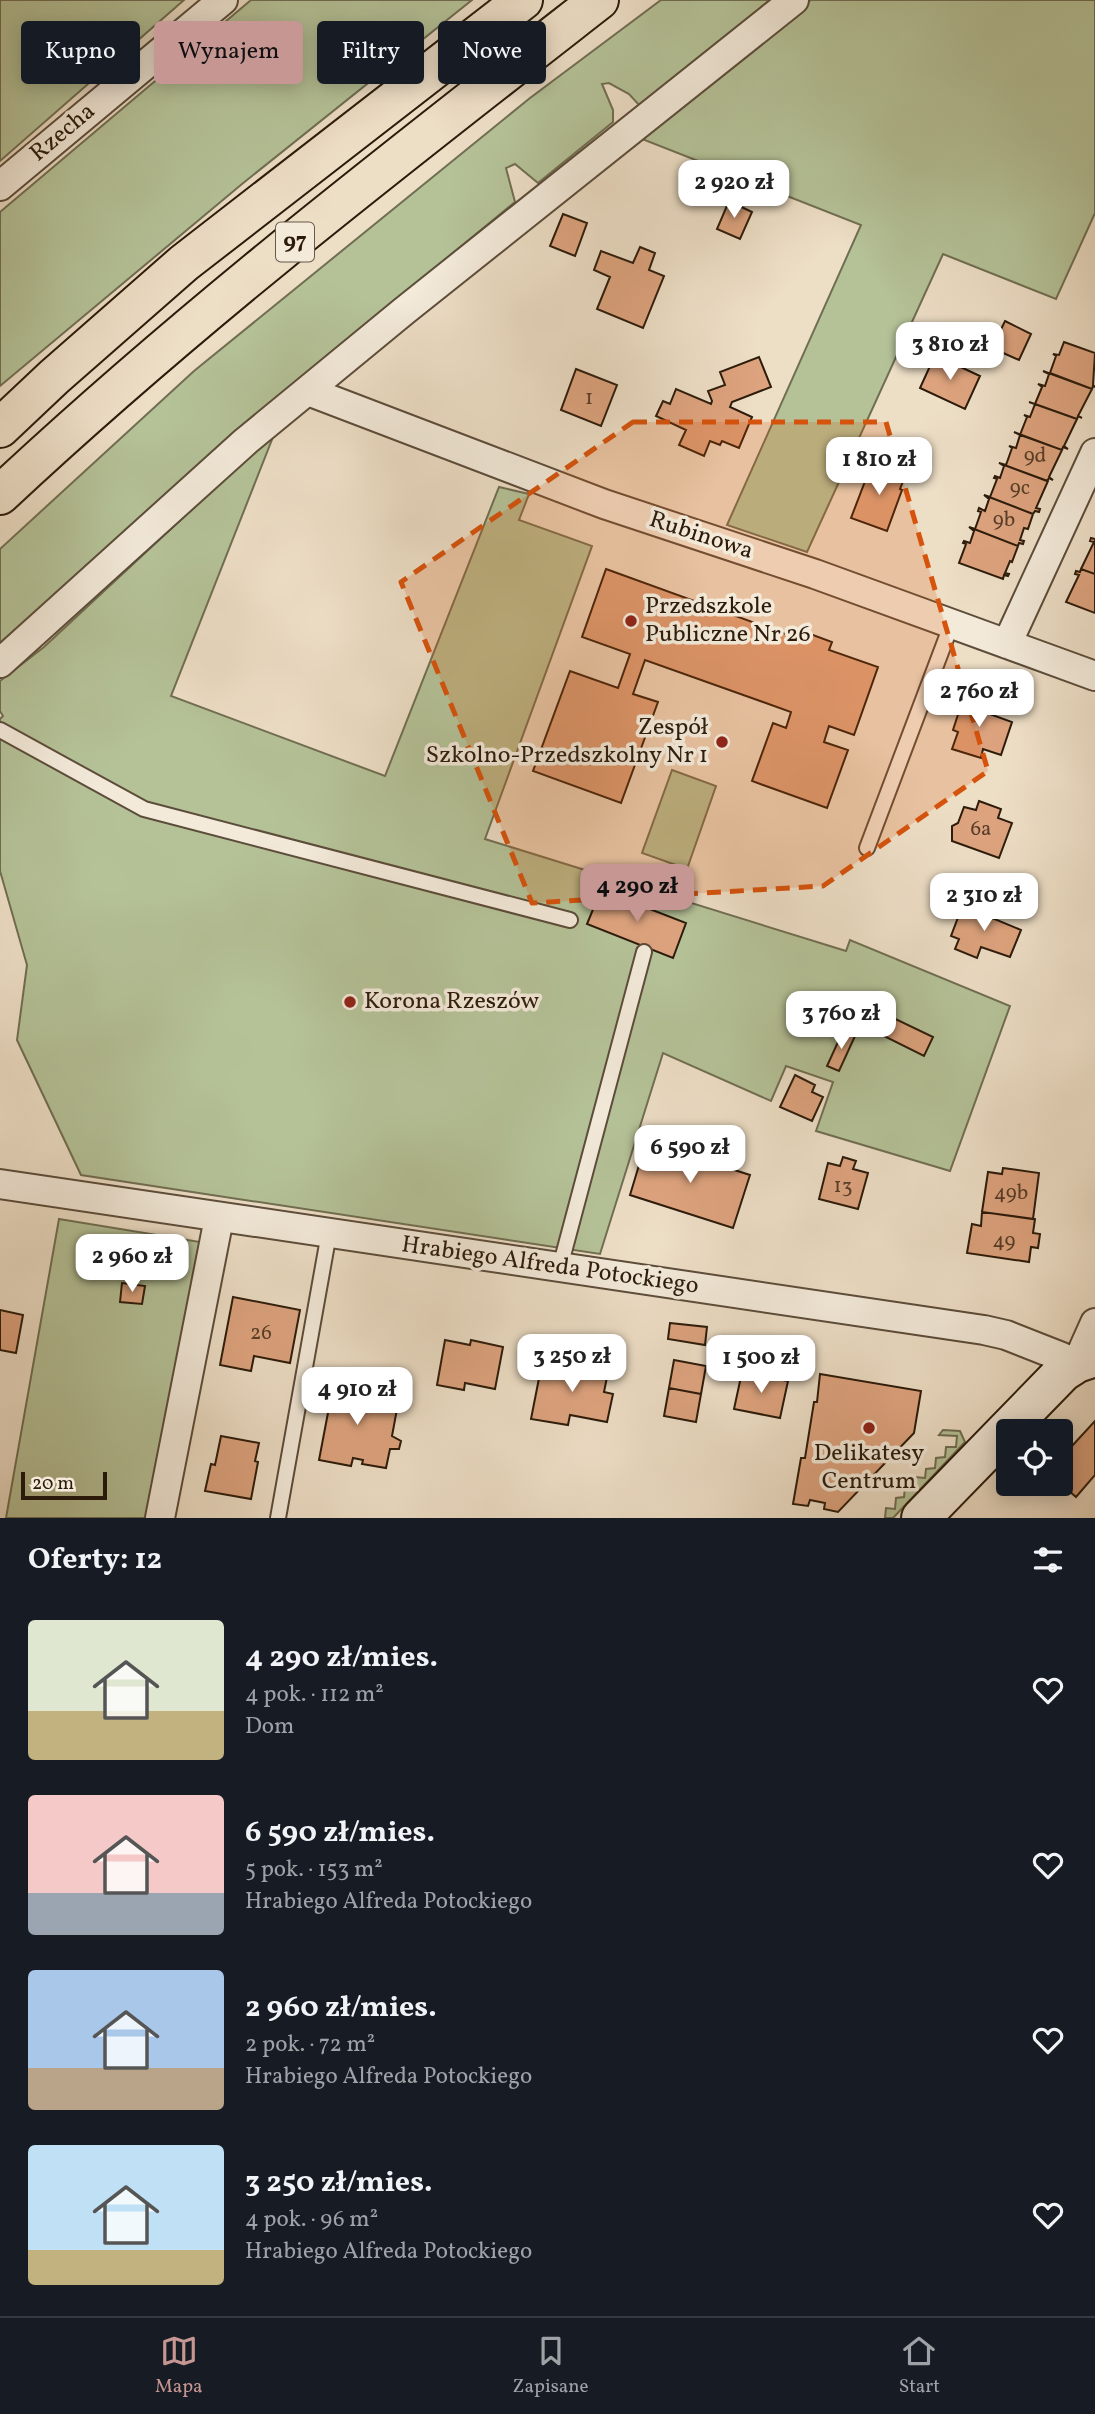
<!DOCTYPE html>
<html lang="pl">
<meta charset="utf-8">
<style>
body{margin:0;font-family:Vollkorn,serif;background:#20242c;color:#f1f3f6;height:100vh;display:flex;flex-direction:column;font-size:26px;white-space:nowrap}
*{box-sizing:border-box;margin:0}
p{font-size:23px;color:#9ea1a6}
.icon{flex:none;width:38px;height:38px;fill:none;stroke:currentColor;stroke-width:2;stroke-linecap:round;stroke-linejoin:round}
.map{position:relative;height:1518px;overflow:hidden}
.sheet{display:flex;flex-direction:column;background:#171b24;flex:1}
.sheet>*{flex:none}
.hud{position:absolute;left:21px;top:21px;width:700px;height:63px;display:flex;gap:14px}
.tools{position:absolute;left:996px;top:1419px;display:grid;gap:14px}
.tools a{display:grid;place-items:center;width:77px;height:77px;border-radius:7px;background:#171b24;box-shadow:0 4px 18px #0003;font-size:35px}
.scale{position:absolute;left:21px;bottom:18px;width:86px;box-sizing:border-box;padding-left:7px;border:4px solid #2c1b0b;border-top:0;font-size:19px;line-height:24px;white-space:nowrap;color:#2c1b0b;-webkit-text-stroke:5px #f3eada;paint-order:stroke}
.price{position:absolute;translate:-50% -60px;padding:0 16px;border-radius:14px;background:#fff;color:#222;font-size:23px;line-height:46px;filter:drop-shadow(0 2px 4px #0008)}
.price::after{content:'';position:absolute;left:50%;top:42px;width:21px;height:16px;margin-left:-10px;background:inherit;clip-path:polygon(0 0,100% 0,50% 100%)}
.price.selected{background:#c59692;color:#111}
ul{padding:0;list-style:none}
li{display:flex;align-items:center;gap:21px;height:175px;padding:0 28px}
li span{display:grid;place-items:center;flex:none;width:196px;height:140px;border-radius:7px;color:#555}
li>.icon{margin-inline-start:auto}
span .icon{width:84px;height:84px;fill:#fffc;stroke-width:1}
li b{font-size:30px}
h2{display:flex;justify-content:space-between;align-items:center;height:84px;padding:0 28px;font-size:30px}
.pill{padding:0 24px;border-radius:7px;background:#171b24;box-shadow:0 4px 18px #0003;font-size:24px;line-height:63px}
.pill.selected{background:#c59692;color:#111}
.menu{display:flex;justify-content:space-around;align-items:center;height:98px;border-top:2px solid #363941;background:#171b24;font-size:19px;color:#9ea1a6}
.menu a{display:grid;justify-items:center;gap:4px}
.menu .selected{color:#c59692}
.map>svg:first-child{display:block}
.green{fill:#b5c298;stroke:#706e52;stroke-width:2}
.building{fill:#dda37e;stroke:#2c1b0b;stroke-width:2}
.lines{fill:none;stroke-linecap:round;stroke-linejoin:round}
.lane-casing{stroke:#5c4c3a;stroke-width:18}
.street-casing{stroke:#5c4c3a;stroke-width:32}
.secondary-casing{stroke:#2c1b0b;stroke-width:42}
.primary-casing{stroke:#2c1b0b;stroke-width:42}
.lane{stroke:#f3eada;stroke-width:14}
.street{stroke:#f3eada;stroke-width:28}
.secondary{stroke:#f3eada;stroke-width:38}
.primary{stroke:#eddec6;stroke-width:38}
.marked{fill:#d5530c;fill-opacity:0.2;stroke:#d5530c;stroke-width:5;stroke-dasharray:14 9;stroke-linejoin:round}
.poi-dot{fill:#8f2418;stroke:#f3eada;stroke-width:2.5}
.labels{text-anchor:middle;dominant-baseline:central;stroke-width:7;stroke-linejoin:round;paint-order:stroke}
.number-label{font-size:21px;fill:#583d28}
.shield{fill:#f3eada;stroke:#685949;stroke-width:2}
.shield-label{font-size:23px;font-weight:bold;fill:#2c1b0b}
.street-label{font-size:24px;fill:#2c1b0b;stroke:#f3eada}
.poi-label{font-size:24px;fill:#2c1b0b;stroke:#f3eada;text-anchor:start}
</style>
<div class="map">
<svg width="1095" height="1518" viewBox="0 0 1095 1518">
<rect width="100%" height="100%" fill="#eddec6"/>
<filter id="stains"><feTurbulence type="fractalNoise" baseFrequency=".00286" numOctaves="4"/><feColorMatrix values="0 0 0 0 .2 0 0 0 0 .09 0 0 0 0 .02 0 0 0 .5 -.17"/></filter>
<radialGradient id="worn" r=".72"><stop offset=".6" stop-color="#630" stop-opacity="0"/><stop offset="1" stop-color="#630" stop-opacity=".3"/></radialGradient>
<path class="green" d="M0,0H184L0,161Z
M251,0H472L242,184L0,386V212Z
M661,0H770L639,105L629,94L609,83L602,84L613,110V122L538,183L515,164L506,168L515,202L374,318L0,648V549L194,371L530,98Z
M811,0H1095V213L1056,299L943,254L807,552L727,525L861,225L642,139L768,39L789,16Z
M275,432L171,696L385,776L499,487L529,494L519,520L592,546L485,839L846,951L850,940L1010,1006L950,1171L816,1131L833,1082L786,1066L771,1101L663,1053L600,1254L81,1175L17,1040L27,965L0,871V719L3,716L0,711V681L44,647Z
M672,770L716,786L687,869L642,853Z
M59,1219L200,1242L146,1518H6Z
M943,1430L960,1431L965,1442L893,1518H885L886,1508L895,1509L896,1498L904,1497L905,1487L914,1488L915,1477L925,1478L926,1469L935,1468L936,1458L945,1457L946,1447H956L957,1436L939,1435Z"/>
<path class="building" d="M729,201L752,212L740,239L717,229Z
M563,214L587,223L575,256L550,246Z
M640,247L655,253L649,270L664,276L643,328L597,309L610,277L594,270L601,251L633,263Z
M1005,321L1031,334L1019,360L992,348Z
M1064,342L1095,353L1093,385L1095,387L1093,386L1092,389L1050,373L1056,356L1053,354L1059,355Z
M935,355L980,376L965,409L920,388Z
M759,357L771,387L732,402L730,407L752,417L739,448L722,441L720,445L710,441L704,456L679,445L686,430L656,416L663,401L670,404L676,389L711,404L712,401L708,391L725,385L720,372Z
M576,369L617,385L601,426L561,410Z
M1043,371L1092,389L1078,416L1082,418L1078,416L1077,419L1035,404L1042,387L1038,384L1045,386L1049,374Z
M1029,402L1077,419L1064,446L1068,449L1063,447L1062,450L1020,435L1027,417L1024,415L1030,417L1035,404Z
M1014,432L1062,450L1049,477L1053,480L1049,478L1047,481L999,463L1006,465L1012,448L1009,446L1016,448L1020,435Z
M872,463L905,476L900,489L902,490L887,531L851,518Z
M999,463L1048,481L1036,508L1040,509L1039,512L1035,511L1033,514L984,495L990,497L997,479L994,478L995,476L1000,478L1004,466Z
M984,495L1033,514L1028,529L1024,528L1020,540L1024,541L1023,544L1019,543L1018,546L969,527L975,529L981,512L978,511L979,508L985,511L989,499Z
M969,527L1018,546L1012,562L1010,561L1005,573L1009,574L1008,576L1004,575L1003,579L959,563L966,544L963,543L964,541L970,543L974,531Z
M1091,538L1095,539V574L1081,569L1094,542L1090,541Z
M606,569L802,640L805,632L832,642L829,650L878,667L854,735L829,726L824,742L848,750L827,808L752,781L773,723L786,728L791,712L645,660L633,694L658,702L621,803L533,771L570,671L618,688L630,654L582,637Z
M1081,569L1095,574V613L1066,602L1079,575L1075,574L1076,571L1080,572Z
M965,693L980,698L978,705L986,708L984,712L1012,722L1001,755L983,749L981,758L952,749L958,732L953,730Z
M979,801L1001,809L998,818L1012,823L999,858L952,841V826L958,823L964,807L976,810Z
M601,890L686,923L673,958L587,924Z
M962,907L978,913L981,907L994,912L992,918L1021,930L1010,957L981,947L977,958L955,949L959,939L951,936Z
M885,1014L933,1037L924,1056L876,1032Z
M843,1031L855,1036L839,1071L827,1066Z
M795,1075L815,1085L812,1092L823,1097L812,1121L780,1107Z
M646,1142L750,1175L733,1228L630,1195Z
M843,1157L856,1161L853,1169L868,1173L858,1209L819,1199L828,1163L840,1166Z
M1003,1168L1039,1173L1033,1219L982,1212L988,1172L1002,1174Z
M982,1212L1035,1219L1033,1233L1040,1234L1038,1248L1031,1247L1029,1262L967,1253L972,1224L981,1226Z
M122,1283L145,1286L142,1304L120,1302Z
M233,1297L300,1310L290,1363L254,1356L251,1371L220,1365Z
M0,1310L23,1315L16,1353L0,1350Z
M670,1323L707,1327L705,1345L668,1339Z
M445,1340L470,1345L471,1340L503,1347L495,1389L465,1383L464,1390L437,1385Z
M674,1360L706,1366L701,1394L669,1388Z
M583,1362L609,1367L604,1392L613,1394L607,1422L570,1415L568,1425L531,1419L542,1363L572,1369L570,1376L580,1378Z
M742,1372L788,1381L780,1418L734,1409Z
M820,1374L921,1391L914,1433L838,1512L824,1509L825,1503L810,1500L808,1506L793,1504L801,1458H805L814,1402H817Z
M335,1376L368,1383L363,1408L372,1410L373,1405L397,1409L392,1436L401,1441L399,1449H390L386,1468L362,1464L363,1460L353,1458L351,1466L319,1460Z
M669,1388L701,1394L696,1422L664,1416Z
M1095,1421V1475L1076,1497L1060,1483V1459Z
M221,1436L259,1443L255,1461L258,1462L251,1499L205,1491L211,1464L215,1465Z"/>
<g class="lines">
<defs>
<path id="lane" d="M0,730L144,809L570,920
M867,848L952,623
M560,1267L644,952
M278,1518L329,1233"/>
<path id="street" d="M0,186L223,0
M308,391L604,504L815,574L1095,676
M1007,644L1095,453
M0,663L246,441L404,311L794,0
M0,1184L984,1330L1006,1335L1077,1363L1095,1323
M160,1518L219,1218"/>
<path id="secondary" d="M921,1518L1063,1372L1077,1363L1095,1357"/>
<path id="primary" d="M0,428L54,377L184,263L523,0
M0,495C189,318 395,159 599,0"/>
</defs>
<use href="#lane" class="lane-casing"/>
<use href="#street" class="street-casing"/>
<use href="#secondary" class="secondary-casing"/>
<use href="#primary" class="primary-casing"/>
<use href="#lane" class="lane"/>
<use href="#street" class="street"/>
<use href="#secondary" class="secondary"/>
<use href="#primary" class="primary"/>
</g>
<path class="marked" d="M633,422H886L988,771L823,886L532,903L401,582Z"/>
<g class="poi-dot">
<circle cx="631" cy="621" r="7"/>
<circle cx="722" cy="742" r="7"/>
<circle cx="350" cy="1002" r="7"/>
<circle cx="869" cy="1428" r="7"/>
</g>
<g class="labels">
<g class="number-label">
<text x="589" y="398">1</text>
<text x="1035" y="456">9d</text>
<text x="1020" y="488">9c</text>
<text x="1004" y="520">9b</text>
<text x="981" y="829">6a</text>
<text x="843" y="1186">13</text>
<text x="1011" y="1193">49b</text>
<text x="1004" y="1241">49</text>
<text x="261" y="1333">26</text>
</g>
<rect class="shield" x="276" y="222.5" width="38" height="39" rx="5"/>
<g class="shield-label">
<text x="295" y="242">97</text>
</g>
<g class="street-label">
<text transform="translate(63 133) rotate(-40)">Rzecha</text>
<text transform="translate(701 536) rotate(18)">Rubinowa</text>
<text transform="translate(550 1266) rotate(8)">Hrabiego Alfreda Potockiego</text>
</g>
<g class="poi-label">
<text x="645" y="607">Przedszkole<tspan x="645" dy="28">Publiczne Nr 26</tspan></text>
<text x="708" y="728" text-anchor="end">Zespół<tspan x="708" dy="28">Szkolno-Przedszkolny Nr 1</tspan></text>
<text x="364" y="1002">Korona Rzeszów</text>
<text x="869" y="1454" text-anchor="middle">Delikatesy<tspan x="869" dy="28">Centrum</tspan></text>
</g>
</g>
<rect width="100%" height="100%" filter="url(#stains)"/>
<rect width="100%" height="100%" fill="url(#worn)"/>
</svg>
<div class="tools">
<a><svg class="icon" aria-label="locate" viewBox="0 0 24 24"><circle cx="12" cy="12" r="6"/><path d="M12 2v4M12 18v4M2 12h4M18 12h4"/></svg></a>
</div>
<div class="scale">20 m</div>
<b class="price" style="left:734px;top:220px">2 920 zł</b>
<b class="price" style="left:950px;top:382px">3 810 zł</b>
<b class="price" style="left:879px;top:497px">1 810 zł</b>
<b class="price" style="left:979px;top:729px">2 760 zł</b>
<b class="price selected" style="left:637px;top:924px">4 290 zł</b>
<b class="price" style="left:984px;top:933px">2 310 zł</b>
<b class="price" style="left:841px;top:1051px">3 760 zł</b>
<b class="price" style="left:690px;top:1185px">6 590 zł</b>
<b class="price" style="left:132px;top:1294px">2 960 zł</b>
<b class="price" style="left:572px;top:1394px">3 250 zł</b>
<b class="price" style="left:761px;top:1395px">1 500 zł</b>
<b class="price" style="left:357px;top:1427px">4 910 zł</b>
<div class="hud">
<a class="pill">Kupno</a>
<a class="pill selected">Wynajem</a>
<a class="pill">Filtry</a>
<a class="pill">Nowe</a>
</div>
</div>
<section class="sheet">
<h2>Oferty: 12<svg class="icon" aria-label="filters" viewBox="0 0 24 24"><path d="M4 7h16M4 17h16"/><circle cx="9" cy="7" r="2"/><circle cx="15" cy="17" r="2"/></svg></h2>
<ul>
<li><span style="background:linear-gradient(#dfe7d0 65%,#c2b280 0)"><svg class="icon" aria-label="home" viewBox="0 0 24 24"><path d="M3 11l9-7 9 7M6 9v11h12V9"/></svg></span><div><b>4 290 zł/mies.</b><p>4 pok. · 112 m²</p><p>Dom</p></div><svg class="icon" aria-label="heart" viewBox="0 0 24 24"><path d="M12 20l-8-8c-3-5 5-10 8-4 3-6 11-1 8 4z"/></svg></li>
<li><span style="background:linear-gradient(#f6c9c9 70%,#9aa5b1 0)"><svg class="icon" aria-label="home" viewBox="0 0 24 24"><path d="M3 11l9-7 9 7M6 9v11h12V9"/></svg></span><div><b>6 590 zł/mies.</b><p>5 pok. · 153 m²</p><p>Hrabiego Alfreda Potockiego</p></div><svg class="icon" aria-label="heart" viewBox="0 0 24 24"><path d="M12 20l-8-8c-3-5 5-10 8-4 3-6 11-1 8 4z"/></svg></li>
<li><span style="background:linear-gradient(#a9c7e8 70%,#b9a48a 0)"><svg class="icon" aria-label="home" viewBox="0 0 24 24"><path d="M3 11l9-7 9 7M6 9v11h12V9"/></svg></span><div><b>2 960 zł/mies.</b><p>2 pok. · 72 m²</p><p>Hrabiego Alfreda Potockiego</p></div><svg class="icon" aria-label="heart" viewBox="0 0 24 24"><path d="M12 20l-8-8c-3-5 5-10 8-4 3-6 11-1 8 4z"/></svg></li>
<li><span style="background:linear-gradient(#bfe0f5 75%,#c2b280 0)"><svg class="icon" aria-label="home" viewBox="0 0 24 24"><path d="M3 11l9-7 9 7M6 9v11h12V9"/></svg></span><div><b>3 250 zł/mies.</b><p>4 pok. · 96 m²</p><p>Hrabiego Alfreda Potockiego</p></div><svg class="icon" aria-label="heart" viewBox="0 0 24 24"><path d="M12 20l-8-8c-3-5 5-10 8-4 3-6 11-1 8 4z"/></svg></li>
</ul>
</section>
<nav class="menu">
<a class="selected"><svg class="icon" aria-label="map" viewBox="0 0 24 24"><path d="M3 6l6-2 6 2 6-2v14l-6 2-6-2-6 2zM9 4v14M15 6v14"/></svg>Mapa</a>
<a><svg class="icon" aria-label="saved" viewBox="0 0 24 24"><path d="M7 4h10v16l-5-4-5 4z"/></svg>Zapisane</a>
<a><svg class="icon" aria-label="home" viewBox="0 0 24 24"><path d="M3 11l9-7 9 7M6 9v11h12V9"/></svg>Start</a>
</nav>
